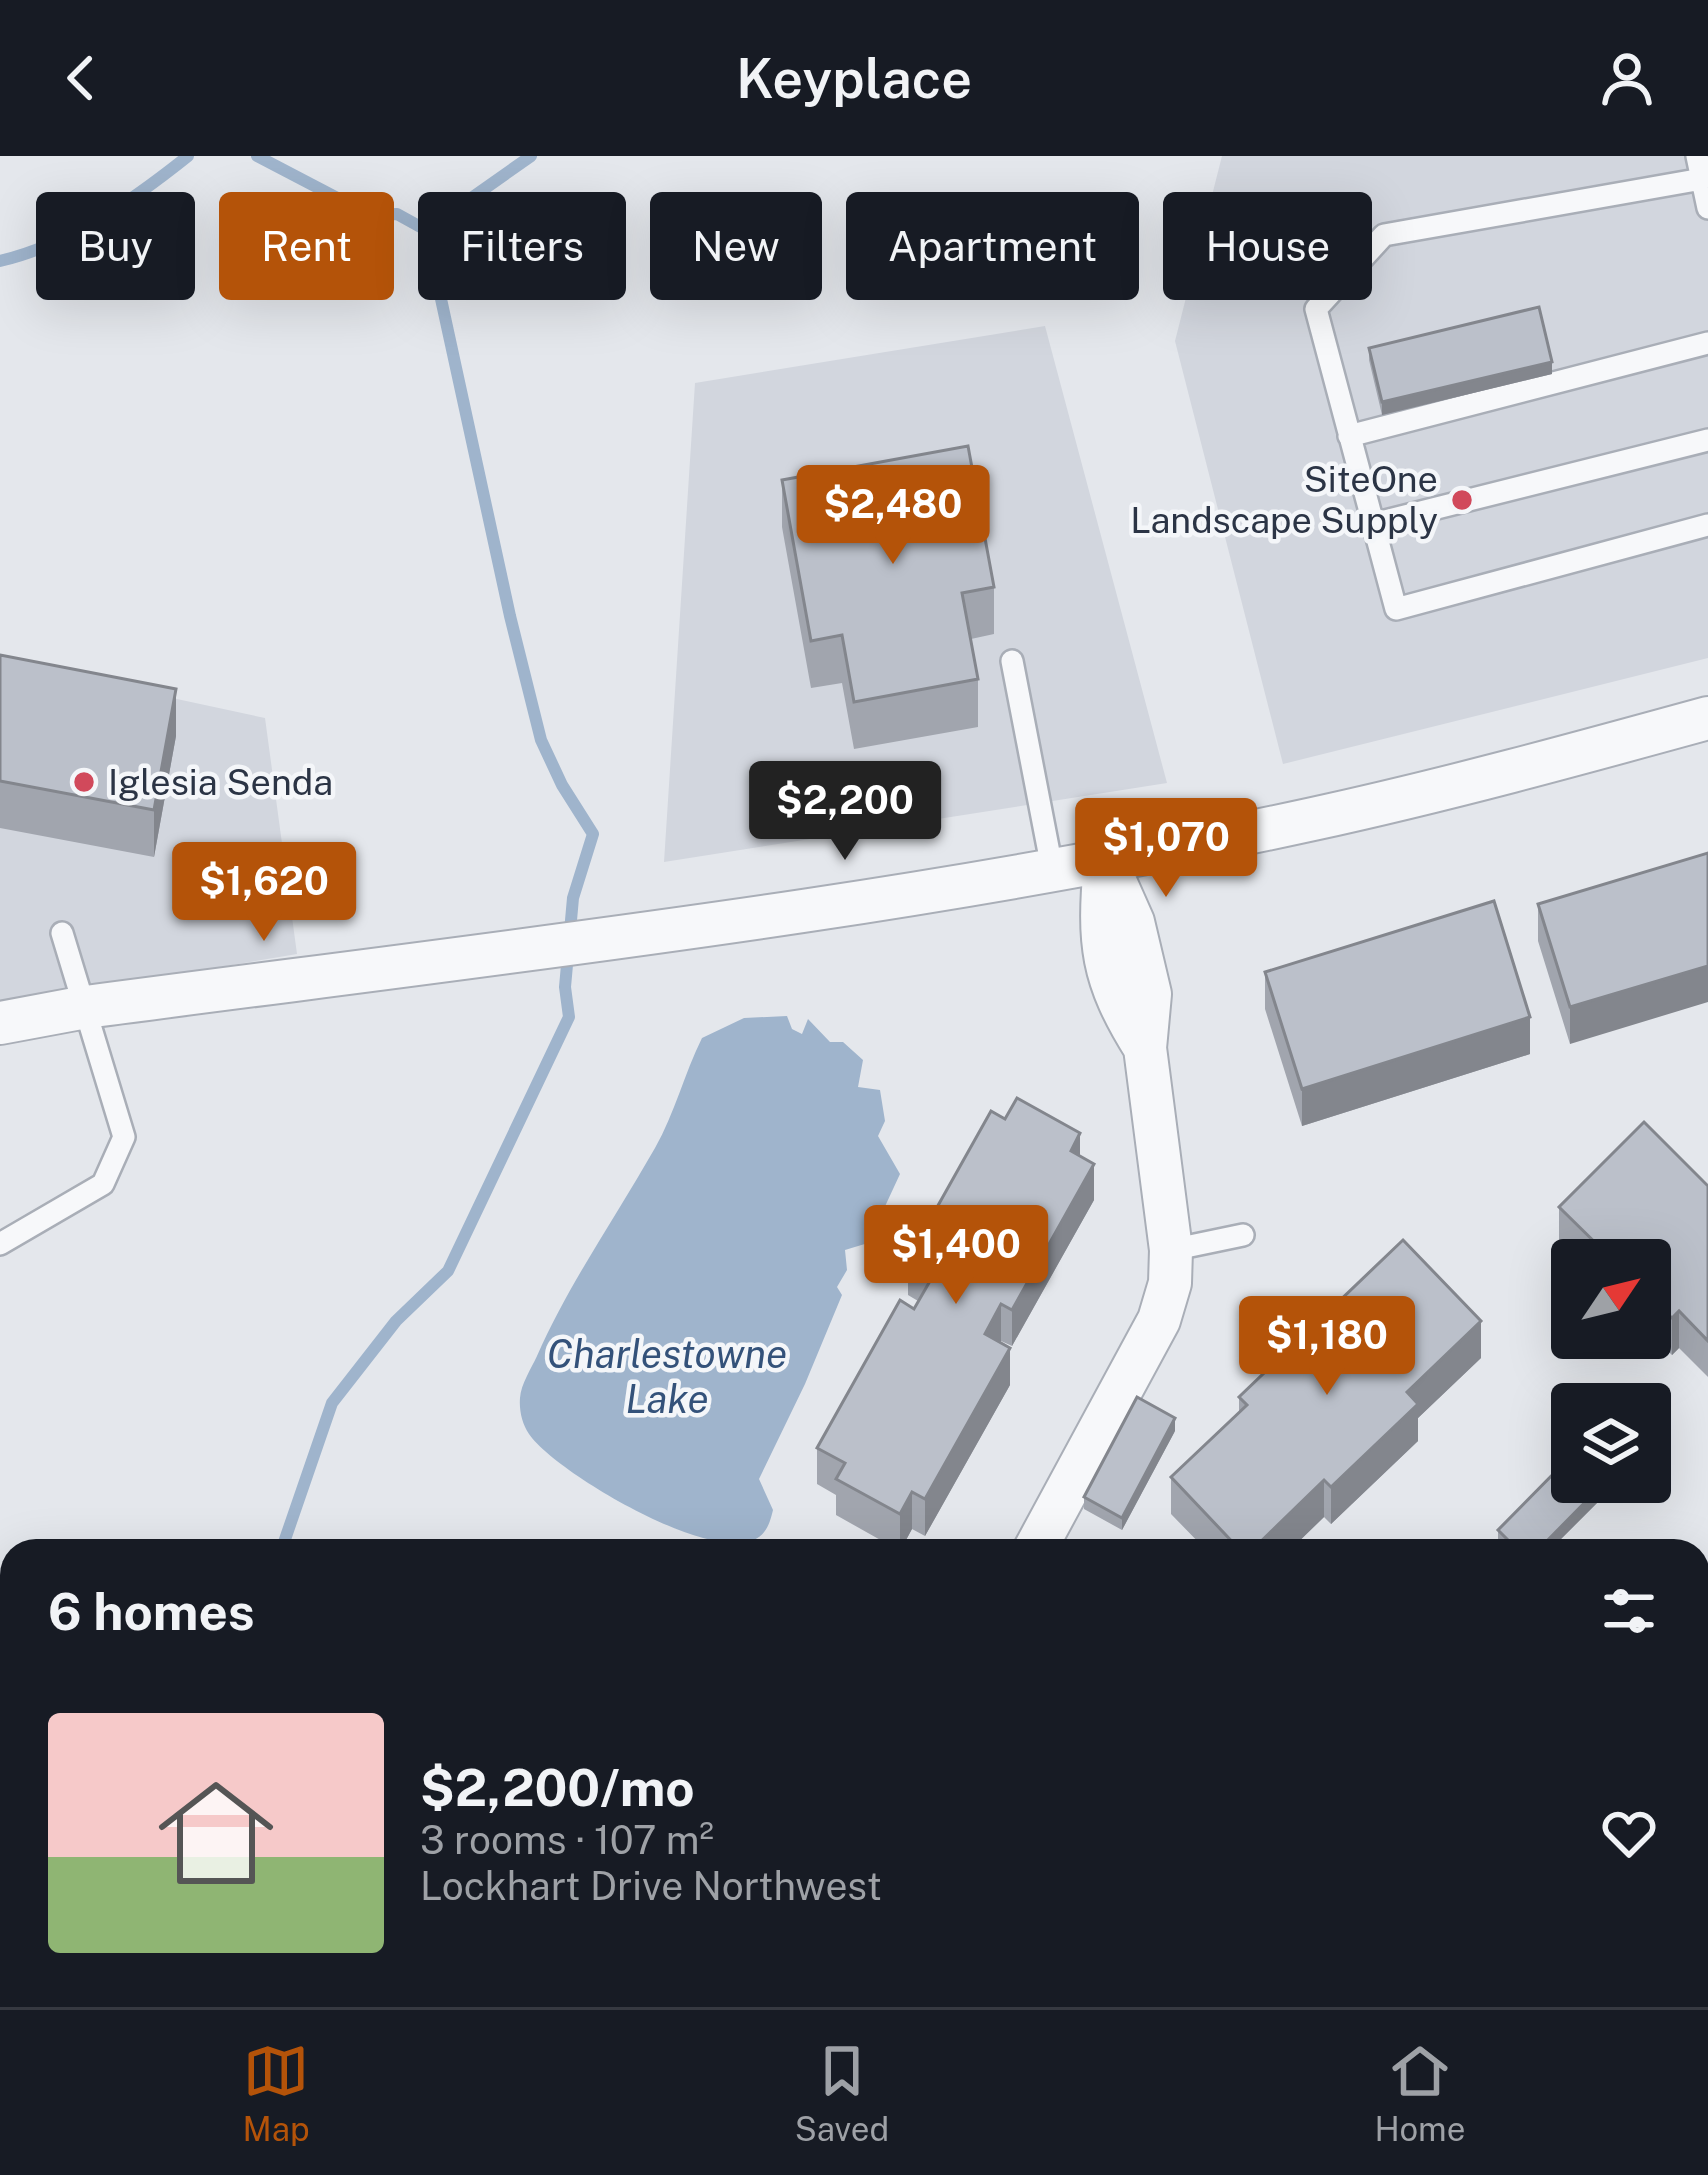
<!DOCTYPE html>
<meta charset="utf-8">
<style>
body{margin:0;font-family:"Public Sans",sans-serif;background:#20242c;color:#f1f3f6;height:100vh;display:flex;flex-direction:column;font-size:45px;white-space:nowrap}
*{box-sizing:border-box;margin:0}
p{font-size:39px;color:#9ea1a6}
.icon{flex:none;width:66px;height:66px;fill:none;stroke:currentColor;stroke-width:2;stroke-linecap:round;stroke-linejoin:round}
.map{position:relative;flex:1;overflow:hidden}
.drawer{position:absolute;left:0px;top:1383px;width:1710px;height:468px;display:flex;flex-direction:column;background:#171b24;border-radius:36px 36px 0 0;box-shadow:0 12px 48px #0002}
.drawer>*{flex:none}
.hud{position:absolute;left:36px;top:36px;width:1638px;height:108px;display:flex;gap:24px}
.needle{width:78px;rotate:55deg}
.tools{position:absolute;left:1551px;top:1083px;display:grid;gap:24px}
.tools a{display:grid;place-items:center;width:120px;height:120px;border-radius:12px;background:#171b24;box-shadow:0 12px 48px #0002;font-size:60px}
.price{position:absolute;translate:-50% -102px;padding:0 27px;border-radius:12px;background:#b45309;color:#fff;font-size:39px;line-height:78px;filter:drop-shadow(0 3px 6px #0008)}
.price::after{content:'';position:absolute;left:50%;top:72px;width:36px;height:27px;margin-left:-18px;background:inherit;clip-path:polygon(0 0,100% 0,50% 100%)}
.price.current{background:#222;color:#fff}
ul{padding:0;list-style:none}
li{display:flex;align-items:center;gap:36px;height:300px;padding:0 48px}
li+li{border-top:3px solid #363941}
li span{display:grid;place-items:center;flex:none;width:336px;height:240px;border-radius:12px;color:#555}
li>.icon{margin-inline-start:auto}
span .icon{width:144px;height:144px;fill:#fffc;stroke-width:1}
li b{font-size:51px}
h2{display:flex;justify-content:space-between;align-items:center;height:144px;padding:0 48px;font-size:51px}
.chip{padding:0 42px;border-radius:12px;background:#171b24;box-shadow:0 12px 48px #0002;font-size:42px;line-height:108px}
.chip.current{background:#b45309;color:#fff}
header{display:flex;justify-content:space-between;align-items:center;height:156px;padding:0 48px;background:#171b24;font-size:54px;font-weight:600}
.menu{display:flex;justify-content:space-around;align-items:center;height:168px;border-top:3px solid #363941;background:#171b24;font-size:33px;color:#9ea1a6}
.menu a{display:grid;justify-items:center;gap:6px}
.menu .current{color:#b45309}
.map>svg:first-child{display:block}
.built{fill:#d2d6de}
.water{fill:#9fb4cc}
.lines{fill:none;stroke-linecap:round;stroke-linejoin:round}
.stream{stroke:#9fb4cc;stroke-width:12}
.service-casing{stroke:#a9aeb7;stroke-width:26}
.minor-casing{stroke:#a9aeb7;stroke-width:46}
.tertiary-casing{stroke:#a9aeb7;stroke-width:56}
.service{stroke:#f7f8fa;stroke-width:21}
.minor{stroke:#f7f8fa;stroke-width:42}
.tertiary{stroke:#f7f8fa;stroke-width:51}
.wall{fill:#a1a5ae}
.shaded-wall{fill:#83868d}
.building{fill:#bbc0ca;stroke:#83868d;stroke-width:3}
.poi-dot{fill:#d1495b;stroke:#f4f6f9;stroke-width:4.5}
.labels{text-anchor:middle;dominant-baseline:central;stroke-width:9;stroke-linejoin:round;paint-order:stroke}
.poi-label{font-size:36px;fill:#2b3445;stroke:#f4f6f9;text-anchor:end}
.water-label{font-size:39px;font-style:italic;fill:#34527a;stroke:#f4f6f9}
</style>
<header><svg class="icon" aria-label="back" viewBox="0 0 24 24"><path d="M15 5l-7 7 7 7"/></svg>Keyplace<svg class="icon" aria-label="person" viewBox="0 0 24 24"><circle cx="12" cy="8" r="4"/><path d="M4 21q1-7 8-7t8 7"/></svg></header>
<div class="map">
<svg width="1708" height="1851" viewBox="0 0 1708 1851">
<rect width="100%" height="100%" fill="#e4e7ec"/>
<path class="built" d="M1222,0H1708V502L1283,608L1175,185Z
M1045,170L1167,627L664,706L695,227Z
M0,505L265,562L297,798L0,848Z"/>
<path class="water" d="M787,860L792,873L802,878L808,863L830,886H843L863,904L858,931L880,934L885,965L878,980L900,1018L868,1087L845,1094L847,1114L837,1131L842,1139L805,1228L759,1323L773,1354C770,1366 767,1378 754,1384C708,1406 555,1316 529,1278C522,1268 519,1254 520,1242C521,1228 531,1213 537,1200C569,1127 616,1061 655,992C675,957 684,918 702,882L744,862Z"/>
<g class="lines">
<path class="stream" d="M257,0L370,59L397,58L426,74L510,460L541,584L562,629L593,678L573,742L565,831L569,861L448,1115L396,1165L332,1247L281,1395
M426,74L531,0
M0,105C69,89 133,44 188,0
M319,1839L324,1851"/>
<defs>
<path id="service" d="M1697,0L1708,52
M1702,23L1384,79L1316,153L1396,453L1708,369
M1349,280L1708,187
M1373,368L1708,284
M1012,505L1052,712
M0,1088L103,1028L124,981L62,777
M1171,1094L1243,1079
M1698,1802L1708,1810"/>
<path id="minor" d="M1105,706C1098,788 1101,822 1145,892
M0,867L86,851C495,797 911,751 1313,663C1446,634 1577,598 1708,562
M1034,1395L1159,1164L1170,1127L1171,1094L1145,892L1150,838L1133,766L1105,703
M1077,1839L1084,1851
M1125,1839L1133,1851"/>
<path id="tertiary" d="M1698,1743L1708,1734
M1561,1851L1577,1839"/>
</defs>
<use href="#service" class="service-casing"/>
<use href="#minor" class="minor-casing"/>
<use href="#tertiary" class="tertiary-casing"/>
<use href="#service" class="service"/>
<use href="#minor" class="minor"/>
<use href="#tertiary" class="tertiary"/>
</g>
<path class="wall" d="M1369,192L1552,218L1382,259L1369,204Z
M782,324L994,431V478L971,483L978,523V571L854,593L842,527L811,532L782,371Z
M0,499L176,580L154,701L0,672Z
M1708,697L1570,888L1538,785V748Z
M1265,816L1530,898L1302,970L1265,853Z
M1080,1000L1094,1044L1012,1190L1001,1185L1000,1187L1010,1229L925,1380L912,1373L900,1395L836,1359V1339L817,1328V1292L918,1145L908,1139V1103Z
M1708,1030V1221L1679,1192L1672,1199L1650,1178V1104H1576L1559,1087V1051Z
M1481,1202L1418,1262V1285L1331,1368L1324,1361L1289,1395H1207L1171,1358V1321L1239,1257V1241Z
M1175,1275L1122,1374L1084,1353V1341Z
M1608,1326V1336L1549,1395H1506L1498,1386V1374Z"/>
<path class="shaded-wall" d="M1552,206V218L1382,259V246Z
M176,533V580L154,701V654Z
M1708,810V846L1570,888V851Z
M1530,861V898L1302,970V933Z
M1080,977V1014L1071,995Z
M1094,1008V1044L1012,1190V1154Z
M1001,1148V1185L985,1215V1178Z
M1679,1155V1192L1672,1199V1162Z
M1481,1165V1202L1418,1262V1285L1331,1368V1331L1407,1236Z
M1010,1192V1229L925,1380V1343Z
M1175,1262V1275L1122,1374V1362Z
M1324,1324V1361L1289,1395H1251Z
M1605,1326H1608V1336L1549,1395H1537Z
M912,1336V1373L900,1395V1358Z"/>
<path class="building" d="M1539,151L1552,206L1382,246L1369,192Z
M968,290L994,431L962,437L978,523L854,546L842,479L811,485L782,324Z
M0,499L176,533L154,654L0,625Z
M1708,697V810L1570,851L1538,748Z
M1494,745L1530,861L1302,933L1265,816Z
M1017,942L1080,977L1071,995L1094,1008L1012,1154L1001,1148L985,1178L1010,1192L925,1343L912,1336L900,1358L836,1323L845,1307L817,1292L900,1144L914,1153L934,1118L908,1103L991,955L1005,963Z
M1644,966L1708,1030V1185L1679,1155L1672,1162L1650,1141V1104H1613L1559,1051Z
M1403,1084L1481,1165L1407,1236L1418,1248L1331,1331L1324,1324L1251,1395H1241L1171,1321L1247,1249L1239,1241Z
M1137,1241L1175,1262L1122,1362L1084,1341Z
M1572,1299V1326H1605L1537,1395H1519L1498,1374Z
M981,1839H1048L1055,1851H960Z"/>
<g class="poi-dot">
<circle cx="1462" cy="344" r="12"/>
<circle cx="84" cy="626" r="12"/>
</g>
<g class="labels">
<g class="poi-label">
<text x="1438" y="323">SiteOne<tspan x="1438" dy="41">Landscape Supply</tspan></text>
<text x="108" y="626" text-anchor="start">Iglesia Senda</text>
</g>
<g class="water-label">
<text x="667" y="1198">Charlestowne<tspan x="667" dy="45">Lake</tspan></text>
</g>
</g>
</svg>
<div class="tools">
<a><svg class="needle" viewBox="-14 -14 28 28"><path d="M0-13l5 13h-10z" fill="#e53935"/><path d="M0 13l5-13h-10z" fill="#9ea1a6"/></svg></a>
<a><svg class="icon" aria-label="layers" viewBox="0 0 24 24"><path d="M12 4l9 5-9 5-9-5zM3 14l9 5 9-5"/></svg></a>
</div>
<b class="price" style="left:893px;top:411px">$2,480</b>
<b class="price current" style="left:845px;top:707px">$2,200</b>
<b class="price" style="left:1166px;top:744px">$1,070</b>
<b class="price" style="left:264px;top:788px">$1,620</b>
<b class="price" style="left:956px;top:1151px">$1,400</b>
<b class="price" style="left:1327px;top:1242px">$1,180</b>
<div class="hud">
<a class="chip">Buy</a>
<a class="chip current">Rent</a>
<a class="chip">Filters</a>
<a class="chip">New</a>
<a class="chip">Apartment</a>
<a class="chip">House</a>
</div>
<section class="drawer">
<h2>6 homes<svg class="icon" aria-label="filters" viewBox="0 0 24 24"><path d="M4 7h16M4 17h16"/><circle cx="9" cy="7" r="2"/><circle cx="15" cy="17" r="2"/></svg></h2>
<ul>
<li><span style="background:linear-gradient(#f6c9c9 60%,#8fb573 0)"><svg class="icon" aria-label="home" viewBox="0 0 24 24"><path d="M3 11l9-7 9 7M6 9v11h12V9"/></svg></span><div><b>$2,200/mo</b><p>3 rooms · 107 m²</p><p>Lockhart Drive Northwest</p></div><svg class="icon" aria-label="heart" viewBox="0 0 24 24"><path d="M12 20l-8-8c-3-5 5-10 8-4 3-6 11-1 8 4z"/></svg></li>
</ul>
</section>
</div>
<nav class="menu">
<a class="current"><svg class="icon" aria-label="map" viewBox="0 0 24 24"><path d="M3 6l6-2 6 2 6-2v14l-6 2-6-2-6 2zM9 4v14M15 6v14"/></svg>Map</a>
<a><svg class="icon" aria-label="saved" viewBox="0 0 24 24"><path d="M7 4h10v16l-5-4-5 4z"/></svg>Saved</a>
<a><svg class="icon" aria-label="home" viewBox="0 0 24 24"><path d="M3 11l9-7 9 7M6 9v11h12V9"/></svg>Home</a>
</nav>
